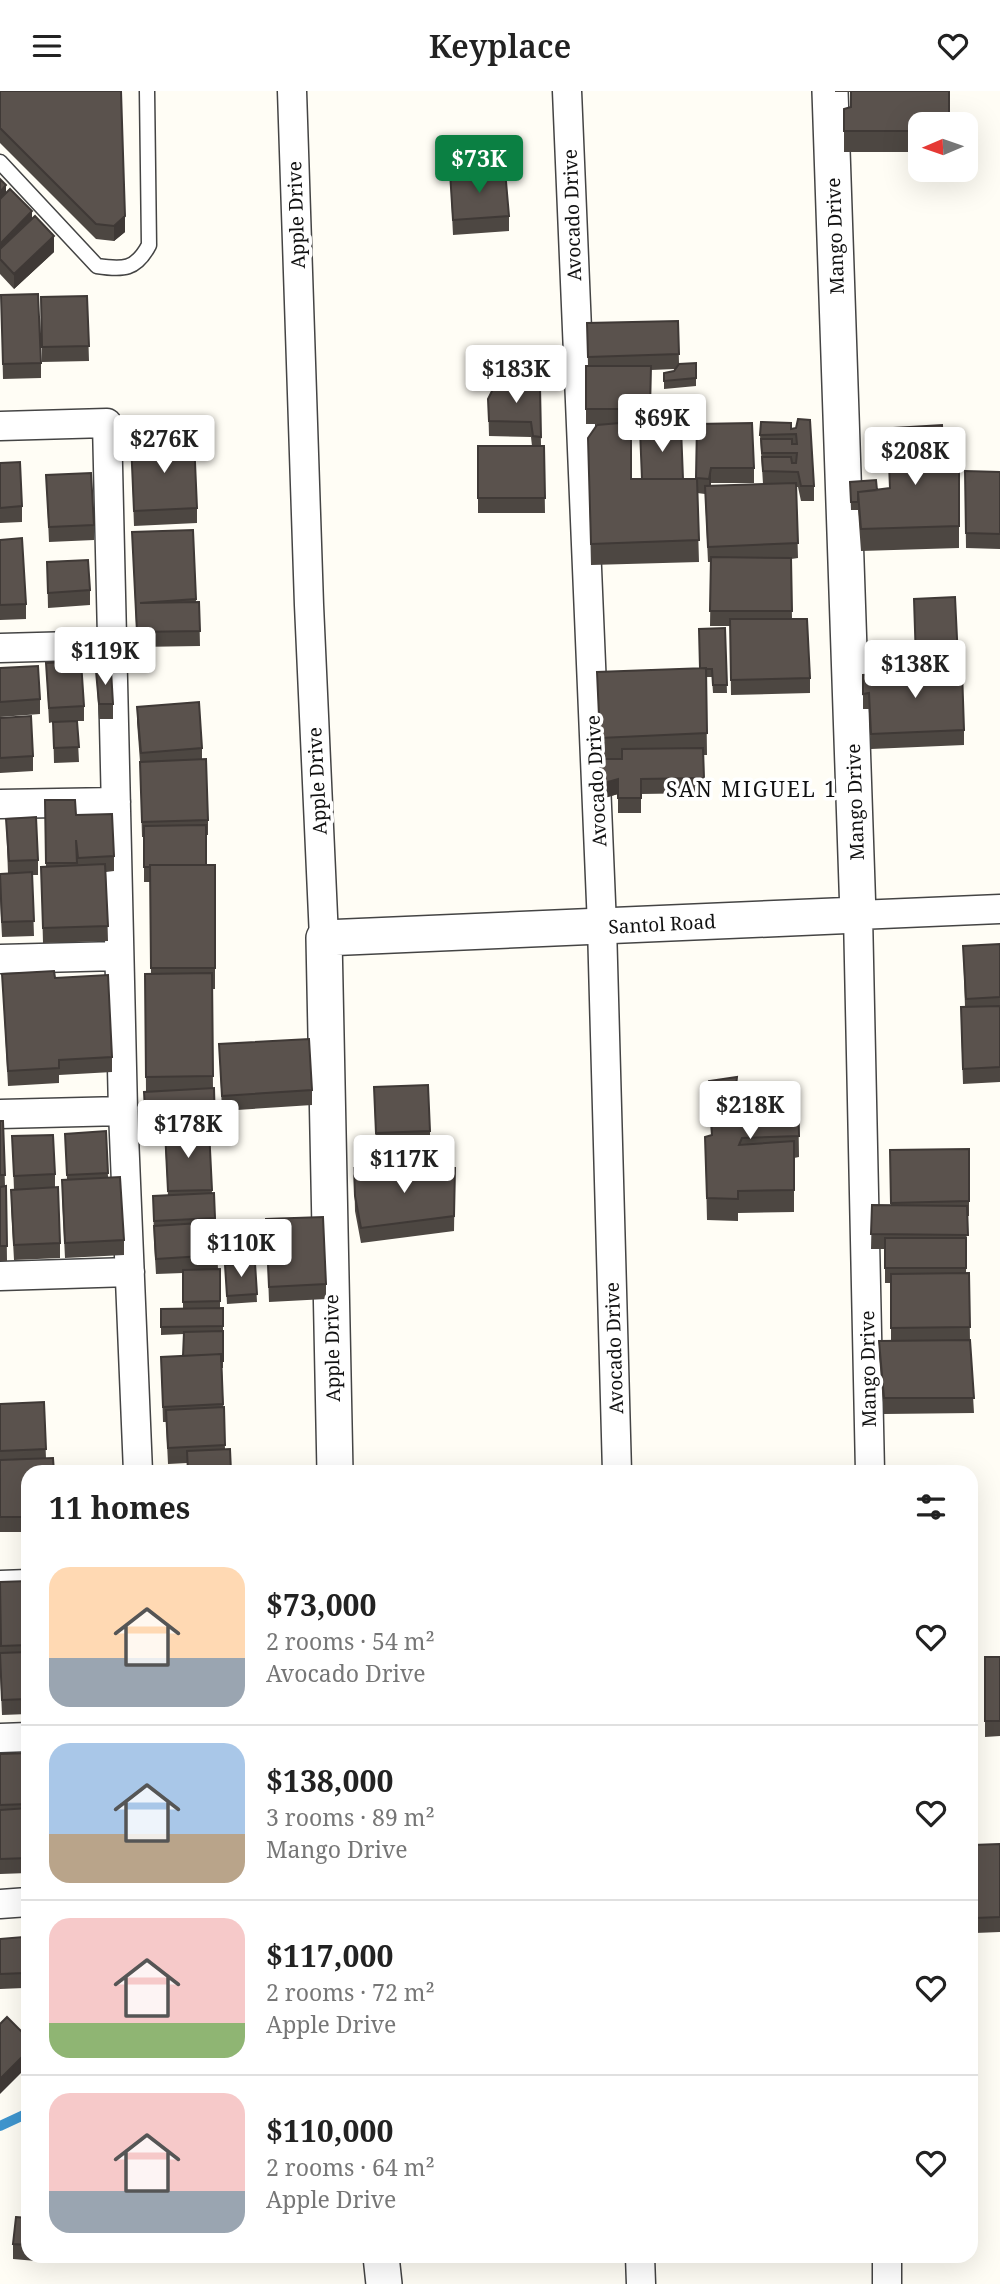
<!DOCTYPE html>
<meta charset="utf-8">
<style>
body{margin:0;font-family:"Noto Serif",serif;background:#f6f6f6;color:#222;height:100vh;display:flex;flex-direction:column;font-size:26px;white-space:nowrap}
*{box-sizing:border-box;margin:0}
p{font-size:23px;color:#767676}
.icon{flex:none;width:38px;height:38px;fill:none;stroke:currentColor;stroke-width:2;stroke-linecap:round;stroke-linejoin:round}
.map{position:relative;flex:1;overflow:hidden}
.sheet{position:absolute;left:21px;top:1374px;width:957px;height:798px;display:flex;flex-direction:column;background:#fff;border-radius:21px;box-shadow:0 7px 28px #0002}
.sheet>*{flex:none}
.needle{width:46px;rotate:268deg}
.fabs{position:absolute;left:908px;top:21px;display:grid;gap:14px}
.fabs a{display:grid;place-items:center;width:70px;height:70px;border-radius:14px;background:#fff;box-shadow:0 7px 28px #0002;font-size:35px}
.price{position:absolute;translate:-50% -60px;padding:0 16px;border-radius:7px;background:#fff;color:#222;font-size:23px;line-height:46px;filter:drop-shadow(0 2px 4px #0008)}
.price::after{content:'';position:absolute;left:50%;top:42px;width:21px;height:16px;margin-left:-10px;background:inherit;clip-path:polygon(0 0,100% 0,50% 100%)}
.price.on{background:#0b8043;color:#fff}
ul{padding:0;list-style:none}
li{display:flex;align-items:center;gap:21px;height:175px;padding:0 28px}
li+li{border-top:2px solid #e0e0e0}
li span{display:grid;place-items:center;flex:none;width:196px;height:140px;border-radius:21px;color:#555}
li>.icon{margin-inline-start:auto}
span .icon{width:84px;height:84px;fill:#fffc;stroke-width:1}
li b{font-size:30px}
h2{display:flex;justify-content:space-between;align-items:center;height:84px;padding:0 28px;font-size:30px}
header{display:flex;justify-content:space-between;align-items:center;height:91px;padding:0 28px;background:#fff;font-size:32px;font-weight:600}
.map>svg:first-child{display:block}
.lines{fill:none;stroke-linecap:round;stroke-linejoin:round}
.stream{stroke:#3f96cf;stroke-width:10}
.service-casing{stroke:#444;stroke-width:17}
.minor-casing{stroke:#444;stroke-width:31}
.tertiary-casing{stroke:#444;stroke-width:38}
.service{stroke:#fff;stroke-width:14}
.minor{stroke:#fff;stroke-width:28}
.tertiary{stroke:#fff;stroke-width:35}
.wall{fill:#4d4742}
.shaded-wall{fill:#3f3936}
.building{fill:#5a524d;stroke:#3f3936;stroke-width:2}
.labels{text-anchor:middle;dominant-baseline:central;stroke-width:7;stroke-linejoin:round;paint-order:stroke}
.street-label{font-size:19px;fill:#111;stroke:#fff}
.neighbourhood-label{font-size:21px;letter-spacing:2px;fill:#111;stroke:#fff}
</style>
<header><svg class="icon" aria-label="menu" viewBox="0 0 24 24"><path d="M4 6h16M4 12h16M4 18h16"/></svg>Keyplace<svg class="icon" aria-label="heart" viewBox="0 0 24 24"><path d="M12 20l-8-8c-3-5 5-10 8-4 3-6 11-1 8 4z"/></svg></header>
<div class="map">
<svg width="1000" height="2193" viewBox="0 0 1000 2193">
<rect width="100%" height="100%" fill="#fffdf5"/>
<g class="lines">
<path class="stream" d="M0,2035L28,2022"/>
<defs>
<path id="service" d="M0,71L97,175C123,179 136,179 149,154L147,0"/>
<path id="minor" d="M292,0L309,514L324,847
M567,0L602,835L617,1381
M0,335L107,332L123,1020L138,1381
M0,557L112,554
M0,713L116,711
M0,868L119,865
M0,1023L123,1020
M0,1185L130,1181
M870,1381L858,824L1000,818
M0,1494L28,1493
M0,1647L28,1646
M0,1813L28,1811
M640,2165L641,2193
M887,2165V2193"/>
<path id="tertiary" d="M335,1381L324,847L858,824L830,0
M381,2165L384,2193"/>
</defs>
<use href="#service" class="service-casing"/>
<use href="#minor" class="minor-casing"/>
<use href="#tertiary" class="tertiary-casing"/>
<use href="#service" class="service"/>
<use href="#minor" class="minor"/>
<use href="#tertiary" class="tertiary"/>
</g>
<path class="wall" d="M0,0L125,141L114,150L96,148L0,52Z
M835,0H949L920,33V61H844V18L851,16V1H835Z
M450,81L509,125V140L453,144Z
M0,88L6,101L32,128L54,161L14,198L0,183Z
M1,204L41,272V287L3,288Z
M87,205L89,270L42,271L41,206Z
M678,230L679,273L696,272V295L664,298V282L674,280L675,278L651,279L650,334L624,333L631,388H642L640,339L683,388H696L697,333L754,377V392H711V395L763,393L760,344L796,337L814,395V410H801L798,396H796L798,467L791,468L792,528L810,587V602L731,604L730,535H710L711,471H708L705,403L697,402L699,471L591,474L588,347L603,333H586V275H588L587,232Z
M540,295L541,355H544L545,422H478V355H532L531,346L489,345L488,308Z
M942,334L943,371L959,372V457L861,460L858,419H851L850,391L877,399L890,397L889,373H894V337Z
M131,351L197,417V432L134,435Z
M0,372L22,415V431L0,432Z
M965,380L1000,381V458L966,457Z
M46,384L94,434V449L49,451Z
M193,439L196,511H199L200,555L137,556L132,441Z
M0,449L26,513V528L0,529Z
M47,471L90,499V514L48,517Z
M914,508L958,568L964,639V654L871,658L869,618H863V584H878L916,573Z
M725,537L727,602H713L712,586H706L707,664H703L704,702L641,703V722H618V703L601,708L600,668L597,581L700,577Z
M46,572L84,615V630H77L79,671L54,672L53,631L49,632Z
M0,577L40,608V623L0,626Z
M96,580L113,613V628H99Z
M137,616L202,657V668L208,729V744H206V774H215V898H212L213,997L215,1050H210L212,1102H214L218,1178H220V1217H223V1277H222L225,1358L231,1381H187V1372L168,1373L166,1331H163L161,1266L183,1265L184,1243L161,1244V1218H183V1182L156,1183L154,1150L153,1105H168L165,1052L146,1053L144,1016V1001H146L145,883H151L150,791H144V746H142L140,671L137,631Z
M0,627L33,665V680L0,682Z
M45,709L76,724L114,765V780L106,781L108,850L43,852L41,776H46Z
M6,728L38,769V784H32L34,845L2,846L0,807V783H8Z
M1000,853V991L963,993L961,931V916H965L963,855Z
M2,883L55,887L112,966V981L59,984V992L8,995Z
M219,953L312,999V1014L222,1020Z
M737,986L736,1009L798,997L799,1066L794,1067V1121L738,1122V1130L707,1129L705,1046L711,1044L709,990Z
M374,996L430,1040V1061L376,1064Z
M0,1030H3L5,1095H6L7,1170H0Z
M106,1040L108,1086L124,1149V1164L65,1167L62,1104V1089L67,1088L65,1043Z
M12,1045L55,1083V1097L60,1152V1167L14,1169L11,1114V1099H14Z
M969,1058V1125H967L966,1182H969L970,1251L974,1322L884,1323L879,1265V1250H891V1192H885V1158H871L872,1114H891L890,1059Z
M354,1077H455L454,1140L361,1152L355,1120Z
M266,1128L326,1193V1208L269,1211Z
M255,1172L257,1211L227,1213L225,1174Z
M44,1311L46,1368L28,1381V1441H0V1313Z
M28,1490V1623L2,1624L0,1577V1491Z
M985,1566H1000V1645L985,1646Z
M28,1662V1782L0,1783V1663Z
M1000,1753V1841L975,1842L973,1754Z
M23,1846L25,1887H28V1940H24V1897L0,1898V1848Z
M28,2127V2165H37L36,2170L13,2168V2153Z
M57,2165H83V2168Z"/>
<path class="shaded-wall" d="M6,94V109L0,116V101Z
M32,120V135L0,168V153Z
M125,125V141L114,150V135Z
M54,145V161L14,198V183Z
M711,377V392L709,403V388Z
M618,688V703L601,708V693Z
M28,1960V1975L0,2003V1988Z"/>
<path class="building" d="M0,0H121L125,125L114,135L96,133L0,37Z
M851,0H949V33H920V40H844V18L851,16Z
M505,79L509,125L453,129L450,81Z
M0,88L6,94L0,101Z
M10,98L32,120L0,153V108Z
M35,125L54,145L14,183L0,168V158Z
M38,203L41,272L3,273L1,204Z
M87,205L89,255L42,256L41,206Z
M678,230L679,263L588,266L587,232Z
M696,272V287L664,290V282L674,280L679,273Z
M586,275H651L650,318H586Z
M495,294L540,295L541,346L533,345L531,331L489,330L488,308Z
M798,328L810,329L814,395H801L798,381L763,380L762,366H791L792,372H796L797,362H762L761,348H792V353H797L796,343L760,344L761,331L791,332V338L796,337Z
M620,332L631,336V388H697L699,449L591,453L588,347L597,334Z
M752,332L754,377H711L709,388L696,387L697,333Z
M942,334L943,358L930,359V371L959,372V435L861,438L858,401L890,397L889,373L917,370L918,360L895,361L894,337Z
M681,337L683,388H642L640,339Z
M194,348L197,417L134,420L131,351Z
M478,355H544L545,407H478Z
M20,371L22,415L0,417V372Z
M965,380L1000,381V443L966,442Z
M91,382L94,434L49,436L46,384Z
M876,389L877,399L858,401V411H851L850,391Z
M796,392L798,452L708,456L705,395Z
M193,439L196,508L140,512L199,511L200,540L137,541L132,441Z
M22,447L26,513L0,514V449Z
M711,466L791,467L792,520H710Z
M88,469L90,499L48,502L47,471Z
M955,506L958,568L916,570L914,508Z
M730,528H807L810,587L731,589Z
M725,537L727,594H713L712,578L700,577L699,538Z
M81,570L84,615L49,617L46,572Z
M924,573L925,580L962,579L964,639L871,643L869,602L863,603V584L879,583L878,575Z
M38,575L40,608L0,611V577Z
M706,577L707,642L600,647L597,581Z
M111,579L113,613H99L96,580Z
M199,611L202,657L141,662L137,616Z
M31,625L33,665L0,667V627Z
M77,630L79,656L54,657L53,631Z
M703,657L704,687L641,688V707H618V688L601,693L600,668H622V658Z
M206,668L208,729L142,731L140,671Z
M45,709H75L76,724L112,723L114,765L78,767L76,749L77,772H46Z
M36,726L38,769L9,770L6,728Z
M206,734V774H150V776H144V735Z
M105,773L108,835L43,837L41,776Z
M150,774H215V877H151Z
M32,781L34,830L2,831L0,783Z
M1000,853V906L966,908L963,855Z
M54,880L55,887L108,884L112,966L59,969V977L8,980L2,883Z
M212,882L213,985L146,986L145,883Z
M1000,915V976L963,978L961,916Z
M309,948L312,999L222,1005L219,953Z
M737,986L735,1005H728L729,1014H733L737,1007L798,997L799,1045L742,1047L739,1054L794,1050V1099L738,1100V1108L707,1107L705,1046L712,1044L709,990Z
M428,994L430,1040L376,1042L374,996Z
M214,997L215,1034L146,1038L144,1001Z
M0,1030H3L5,1084H0Z
M209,1038L212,1099L168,1100L165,1039Z
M106,1040L108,1082L67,1084L65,1043Z
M53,1044L55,1083L14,1085L12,1045Z
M969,1058V1110L891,1112L890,1059Z
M354,1077H455L454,1125L361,1137L355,1105Z
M120,1086L124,1149L65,1152L62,1089Z
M6,1095L7,1155H0V1096Z
M58,1096L60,1152L14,1154L11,1099Z
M214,1102L215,1127L154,1130L153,1105Z
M872,1114L967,1115L968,1144L871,1143Z
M323,1126L326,1193L269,1196L266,1128Z
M215,1131L218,1164L156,1168L154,1135Z
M885,1147H966V1177H885Z
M255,1172L257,1203L227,1205L225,1174Z
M220,1178V1210L183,1211V1179Z
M969,1182L970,1236L891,1237V1183Z
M223,1217V1235L161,1236V1218Z
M223,1240V1270H221V1263L183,1265L184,1241Z
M970,1249L974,1307H884L879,1250Z
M221,1263L223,1313L163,1316L161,1266Z
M44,1311L46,1358L0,1360V1313Z
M224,1316L225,1354L168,1357L166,1319Z
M230,1358L231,1381H188L187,1360Z
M53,1367L54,1381H28V1426H0V1369Z
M28,1490V1554L1,1555L0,1491Z
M28,1561V1608L2,1609L0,1562Z
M985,1566H1000V1630H985Z
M28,1662V1713L0,1714V1663Z
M28,1717V1767L0,1768V1719Z
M1000,1753V1826L975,1827L973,1754Z
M23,1846L25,1882L0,1883V1848Z
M24,1887H28V1925H24Z
M7,1926L28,1947V1960L0,1988V1933Z
M16,2126L28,2127V2154L13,2153Z"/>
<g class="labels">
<g class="street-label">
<text transform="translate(296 124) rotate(-92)">Apple Drive</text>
<text transform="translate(572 124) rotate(-92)">Avocado Drive</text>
<text transform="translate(835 145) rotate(-92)">Mango Drive</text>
<text transform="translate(317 690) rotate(-93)">Apple Drive</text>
<text transform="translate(596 690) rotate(-93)">Avocado Drive</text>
<text transform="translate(855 711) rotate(-92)">Mango Drive</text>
<text transform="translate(662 833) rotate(-3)">Santol Road</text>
<text transform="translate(332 1257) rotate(-91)">Apple Drive</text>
<text transform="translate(614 1257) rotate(-92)">Avocado Drive</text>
<text transform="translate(868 1278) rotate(-91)">Mango Drive</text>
</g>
<g class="neighbourhood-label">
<text x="752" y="698">SAN MIGUEL 1</text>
</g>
</g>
</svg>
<div class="fabs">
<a><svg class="needle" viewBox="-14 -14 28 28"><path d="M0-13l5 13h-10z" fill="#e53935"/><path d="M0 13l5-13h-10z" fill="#767676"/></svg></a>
</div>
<b class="price on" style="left:479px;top:104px">$73K</b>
<b class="price" style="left:516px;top:314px">$183K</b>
<b class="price" style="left:662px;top:363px">$69K</b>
<b class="price" style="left:164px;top:384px">$276K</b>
<b class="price" style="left:915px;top:396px">$208K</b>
<b class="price" style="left:105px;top:596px">$119K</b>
<b class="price" style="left:915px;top:609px">$138K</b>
<b class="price" style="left:750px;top:1050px">$218K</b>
<b class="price" style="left:188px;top:1069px">$178K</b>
<b class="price" style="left:404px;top:1104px">$117K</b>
<b class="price" style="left:241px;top:1188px">$110K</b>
<section class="sheet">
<h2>11 homes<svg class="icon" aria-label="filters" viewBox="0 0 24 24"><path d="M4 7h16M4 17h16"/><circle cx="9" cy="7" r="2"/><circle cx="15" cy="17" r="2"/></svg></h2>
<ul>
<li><span style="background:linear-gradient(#ffd9b3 65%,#9aa5b1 0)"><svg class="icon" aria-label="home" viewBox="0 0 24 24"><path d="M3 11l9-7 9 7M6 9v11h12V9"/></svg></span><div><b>$73,000</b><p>2 rooms · 54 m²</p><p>Avocado Drive</p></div><svg class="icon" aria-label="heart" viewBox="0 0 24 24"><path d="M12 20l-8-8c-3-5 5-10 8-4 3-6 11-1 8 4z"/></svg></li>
<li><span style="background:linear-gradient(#a9c7e8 65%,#b9a48a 0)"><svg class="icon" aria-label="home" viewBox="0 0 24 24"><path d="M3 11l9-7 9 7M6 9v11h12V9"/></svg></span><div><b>$138,000</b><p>3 rooms · 89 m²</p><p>Mango Drive</p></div><svg class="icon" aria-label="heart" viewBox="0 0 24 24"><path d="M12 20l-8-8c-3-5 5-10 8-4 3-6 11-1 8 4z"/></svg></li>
<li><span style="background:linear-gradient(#f6c9c9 75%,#8fb573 0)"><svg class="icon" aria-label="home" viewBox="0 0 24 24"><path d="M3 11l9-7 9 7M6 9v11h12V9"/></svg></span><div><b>$117,000</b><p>2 rooms · 72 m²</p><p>Apple Drive</p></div><svg class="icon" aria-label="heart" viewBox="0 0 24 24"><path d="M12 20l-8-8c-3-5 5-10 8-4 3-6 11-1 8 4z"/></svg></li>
<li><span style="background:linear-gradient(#f6c9c9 70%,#9aa5b1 0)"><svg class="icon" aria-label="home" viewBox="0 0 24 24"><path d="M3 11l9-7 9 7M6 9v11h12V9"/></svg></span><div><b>$110,000</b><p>2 rooms · 64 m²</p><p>Apple Drive</p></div><svg class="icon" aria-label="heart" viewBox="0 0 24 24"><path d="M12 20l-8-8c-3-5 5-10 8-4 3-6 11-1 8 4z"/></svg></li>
</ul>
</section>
</div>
